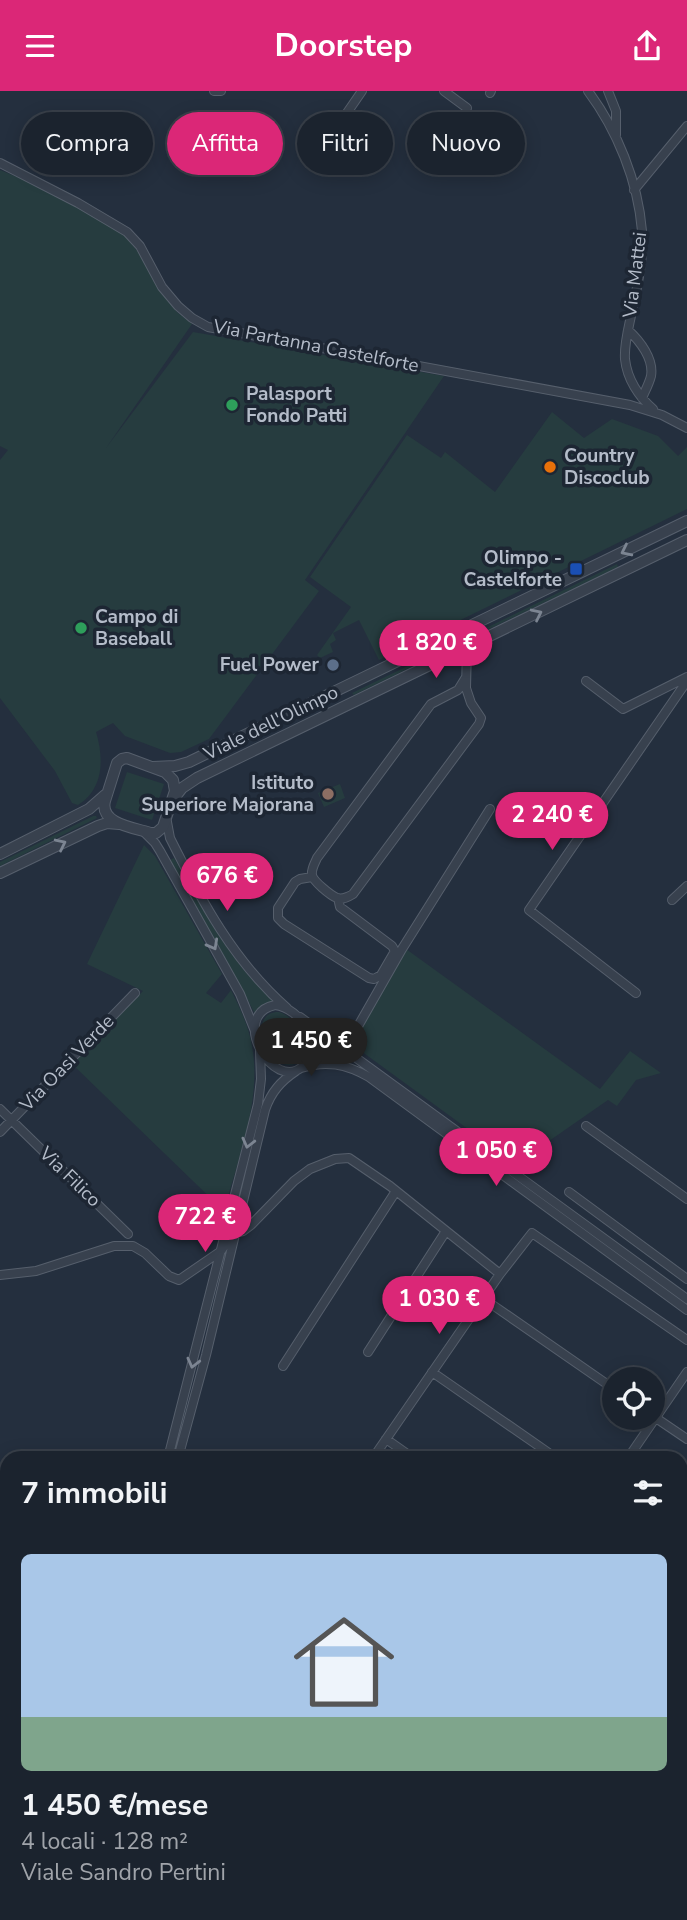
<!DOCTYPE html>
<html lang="it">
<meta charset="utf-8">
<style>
body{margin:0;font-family:"Nunito Sans",sans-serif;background:#242b36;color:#f1f3f6;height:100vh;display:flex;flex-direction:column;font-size:26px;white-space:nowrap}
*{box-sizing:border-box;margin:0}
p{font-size:23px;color:#a0a4aa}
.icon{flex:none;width:38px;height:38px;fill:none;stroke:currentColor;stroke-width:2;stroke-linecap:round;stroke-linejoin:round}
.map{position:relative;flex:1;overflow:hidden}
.drawer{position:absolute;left:0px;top:1360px;width:688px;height:471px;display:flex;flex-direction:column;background:#1b232e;border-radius:21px 21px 0 0;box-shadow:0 4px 18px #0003,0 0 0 2px #39404a}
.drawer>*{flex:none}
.top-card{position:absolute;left:21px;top:21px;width:646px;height:63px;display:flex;gap:14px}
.controls{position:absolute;left:602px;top:1276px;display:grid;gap:14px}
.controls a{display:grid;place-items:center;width:63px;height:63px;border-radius:50%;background:#1b232e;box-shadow:0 4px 18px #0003,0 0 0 2px #39404a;font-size:35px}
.price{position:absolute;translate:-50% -60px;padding:0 16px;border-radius:24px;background:#db2777;color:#fff;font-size:23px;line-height:46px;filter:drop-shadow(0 2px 4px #0008)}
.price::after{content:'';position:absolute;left:50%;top:42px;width:21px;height:16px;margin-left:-10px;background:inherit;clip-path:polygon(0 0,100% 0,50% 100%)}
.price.current{background:#222;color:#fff}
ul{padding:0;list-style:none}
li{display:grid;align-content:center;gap:14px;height:371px;padding:0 21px}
li span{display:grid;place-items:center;height:217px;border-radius:10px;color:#555}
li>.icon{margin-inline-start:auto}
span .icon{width:126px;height:126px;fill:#fffc;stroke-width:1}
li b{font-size:30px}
h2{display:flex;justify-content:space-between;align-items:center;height:84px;padding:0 21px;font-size:30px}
.chip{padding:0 24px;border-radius:32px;background:#1b232e;box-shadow:0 4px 18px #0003,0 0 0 2px #39404a;font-size:24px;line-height:63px}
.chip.current{background:#db2777;color:#fff}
header{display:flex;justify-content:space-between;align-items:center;height:91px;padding:0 21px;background:#db2777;color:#fff;font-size:32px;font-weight:700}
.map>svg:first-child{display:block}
.green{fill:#263c3f}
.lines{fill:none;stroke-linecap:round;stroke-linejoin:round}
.minor-casing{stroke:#565f6c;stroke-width:10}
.tertiary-casing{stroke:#565f6c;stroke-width:12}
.minor{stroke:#38414e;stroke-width:8}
.tertiary{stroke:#38414e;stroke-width:10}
.oneway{stroke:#7c8592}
.leisure-dot{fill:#2e9e5b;stroke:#1d2633;stroke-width:2.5}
.food-dot{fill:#e8710a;stroke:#1d2633;stroke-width:2.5}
.transit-dot{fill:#1a4fb4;stroke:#1d2633;stroke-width:2.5}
.service-dot{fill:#5c6f8a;stroke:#1d2633;stroke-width:2.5}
.education-dot{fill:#8d6e63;stroke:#1d2633;stroke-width:2.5}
.labels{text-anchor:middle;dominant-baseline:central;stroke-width:7;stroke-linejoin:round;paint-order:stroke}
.street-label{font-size:19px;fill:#b4bcc9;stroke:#1d2633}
.poi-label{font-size:19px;font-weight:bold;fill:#b4bcc9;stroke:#1d2633;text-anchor:start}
</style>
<header><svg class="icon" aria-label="menu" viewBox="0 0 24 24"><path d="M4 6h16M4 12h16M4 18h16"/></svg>Doorstep<svg class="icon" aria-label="share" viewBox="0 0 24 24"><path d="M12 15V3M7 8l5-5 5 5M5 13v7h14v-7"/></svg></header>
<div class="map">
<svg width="687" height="1829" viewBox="0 0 687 1829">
<rect width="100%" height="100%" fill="#242f3e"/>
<path class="green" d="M0,79L32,92L84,119L124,144L140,163L166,207L177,221L192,233L106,357L193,241L444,285L305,489L319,500L209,648L181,661L170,662L125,645L113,632L96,641C104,667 104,698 78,714L72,712L55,680L0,607V369L8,359L0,355Z
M552,321L584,347L612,328L658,345L678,365L687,356V418L379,569L359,529L333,542L336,549L330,553L333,561L320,567L317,564L351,516L310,486L407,344L441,367L445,361L495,401Z
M617,473L618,476L487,539L486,537Z
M484,538L485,540L354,604L352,602Z
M127,681L164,693L152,729L115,717Z
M340,693L345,707L324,716L318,702Z
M93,725H96L97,727L0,775V771Z
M144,754L155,765L222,883L206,902L221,912L231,899C240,917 249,936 252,955C262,1009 238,1068 224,1120L72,973L143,900L87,873Z
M174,767C203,818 229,871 274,910L256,925L238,890L170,769Z
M406,858L600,998L630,960L661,982L636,989L617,1015L608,1009L516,1073L350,952Z
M279,921C306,929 312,974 289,974C263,973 248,920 279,921Z
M312,940L352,969V970L325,967L310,969L311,941Z"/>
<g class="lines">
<defs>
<path id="minor" d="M214,0H221
M362,0L340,32V38L368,58
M444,0L467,17
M588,0C617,39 638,90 642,140C644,168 637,197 631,225C628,239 624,254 625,268C627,288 639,306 653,318
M608,0L616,20V44
M490,2L491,0
M0,72L78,112L127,141L140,155L162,196L178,215L192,227L208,236L630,314L662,324L687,337
M634,99L687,35
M628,239C640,250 654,268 651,285C649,293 645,300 642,307
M466,586L458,599L431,613L317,767C315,772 311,778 312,784C313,790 330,804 337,807C343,809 348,806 353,803L479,633L481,627L471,612L466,597L467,556
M586,590L623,618L687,586
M167,731L170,747C201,809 234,871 287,917
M145,742L155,752L160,760L240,903L255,940
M312,786L300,788L295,791L278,817V827L284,833L369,887L374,888L381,884L395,860L392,855L340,816L338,807
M672,809L687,795
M636,902L529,819L687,590
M275,914C301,917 324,954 303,975C274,1003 228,924 275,914Z
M300,926L687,1208
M345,958L402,858L490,718
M301,977C326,969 346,973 369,986L687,1219
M0,1018L128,1143
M586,1035L687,1108
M0,1041L135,902
M569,1101L687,1188
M0,1184L36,1180L114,1155H133L145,1162L169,1185L179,1189L221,1160L234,1142L243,1140L251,1134L294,1090L310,1078L335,1068L349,1067L390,1095L500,1183
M484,1208L614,1298
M368,1261L446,1140
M283,1275L396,1100
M432,1281L556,1367
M653,1325L687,1348
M386,1348L413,1367
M168,1367L258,1013L261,988L260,960
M178,1367L206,1264L265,1019C271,1001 281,990 296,980
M373,1367L500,1183L532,1142L687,1249
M628,1367L687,1281
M0,1409L7,1411
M681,1453L687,1457
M681,1562L687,1553
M686,1661L685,1654L687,1652
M681,1792L687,1796
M146,1824V1829
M183,1824V1829
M580,1824L582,1829
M346,1829L349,1824
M375,1829L379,1824
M423,1829L427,1824
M440,1829L444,1824
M455,1829L459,1824
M564,1829L567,1824
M619,1829L622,1824"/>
<path id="tertiary" d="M127,667L165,681L173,689L175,700L163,736L156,742H151C135,737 99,733 105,710L117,672L122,668Z
M153,676L175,675L189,671L687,430
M172,710L182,697L197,687L687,449
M0,763L89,718L105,704
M0,782L98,735L107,732L119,733"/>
</defs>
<use href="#minor" class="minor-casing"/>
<use href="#tertiary" class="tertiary-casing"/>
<use href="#minor" class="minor"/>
<use href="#tertiary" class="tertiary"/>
</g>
<defs><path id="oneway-chevron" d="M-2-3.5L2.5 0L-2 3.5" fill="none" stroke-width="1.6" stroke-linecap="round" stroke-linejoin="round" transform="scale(1.75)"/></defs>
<g class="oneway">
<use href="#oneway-chevron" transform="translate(626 460) rotate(154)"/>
<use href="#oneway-chevron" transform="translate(537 523) rotate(-26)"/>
<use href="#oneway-chevron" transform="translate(61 753) rotate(-26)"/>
<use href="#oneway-chevron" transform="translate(213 854) rotate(61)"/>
<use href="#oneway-chevron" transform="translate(248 1052) rotate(104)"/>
<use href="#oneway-chevron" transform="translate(193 1272) rotate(104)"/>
</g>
<g class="leisure-dot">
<circle cx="232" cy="314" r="7"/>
<circle cx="81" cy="537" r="7"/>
</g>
<circle class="food-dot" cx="550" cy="376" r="7"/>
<rect class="transit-dot" x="569" y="471" width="14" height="14" rx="3.5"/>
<circle class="service-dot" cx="333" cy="574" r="7"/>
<circle class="education-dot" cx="328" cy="703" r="7"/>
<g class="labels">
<g class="street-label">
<text transform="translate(635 184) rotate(-83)">Via Mattei</text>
<text transform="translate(316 255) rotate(11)">Via Partanna Castelforte</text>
<text transform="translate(271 632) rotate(-26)">Viale dell'Olimpo</text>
<text transform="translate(67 972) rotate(-46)">Via Oasi Verde</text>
<text transform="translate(70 1086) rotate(44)">Via Filico</text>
</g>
<g class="poi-label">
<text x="246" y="303">Palasport<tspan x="246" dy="22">Fondo Patti</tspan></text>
<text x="564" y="365">Country<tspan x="564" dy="22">Discoclub</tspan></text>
<text x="562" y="467" text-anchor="end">Olimpo -<tspan x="562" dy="22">Castelforte</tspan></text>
<text x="95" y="526">Campo di<tspan x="95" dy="22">Baseball</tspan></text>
<text x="319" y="574" text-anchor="end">Fuel Power</text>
<text x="314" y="692" text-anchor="end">Istituto<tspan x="314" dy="22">Superiore Majorana</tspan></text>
</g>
</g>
</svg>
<div class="controls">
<a><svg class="icon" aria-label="locate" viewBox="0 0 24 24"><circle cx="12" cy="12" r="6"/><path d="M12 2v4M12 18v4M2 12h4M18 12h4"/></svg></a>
</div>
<b class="price" style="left:436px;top:589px">1 820 €</b>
<b class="price" style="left:552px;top:761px">2 240 €</b>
<b class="price" style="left:227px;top:822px">676 €</b>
<b class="price current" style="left:311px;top:987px">1 450 €</b>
<b class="price" style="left:496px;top:1097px">1 050 €</b>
<b class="price" style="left:205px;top:1163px">722 €</b>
<b class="price" style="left:439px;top:1245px">1 030 €</b>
<div class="top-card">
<a class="chip">Compra</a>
<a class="chip current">Affitta</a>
<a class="chip">Filtri</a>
<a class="chip">Nuovo</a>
</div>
<section class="drawer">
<h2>7 immobili<svg class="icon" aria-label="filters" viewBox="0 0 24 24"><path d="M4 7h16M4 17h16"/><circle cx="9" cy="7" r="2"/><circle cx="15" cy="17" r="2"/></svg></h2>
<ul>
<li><span style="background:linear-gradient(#a9c7e8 75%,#7fa58c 0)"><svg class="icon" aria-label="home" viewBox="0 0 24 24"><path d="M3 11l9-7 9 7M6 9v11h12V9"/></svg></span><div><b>1 450 €/mese</b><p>4 locali · 128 m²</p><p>Viale Sandro Pertini</p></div></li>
</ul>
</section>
</div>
